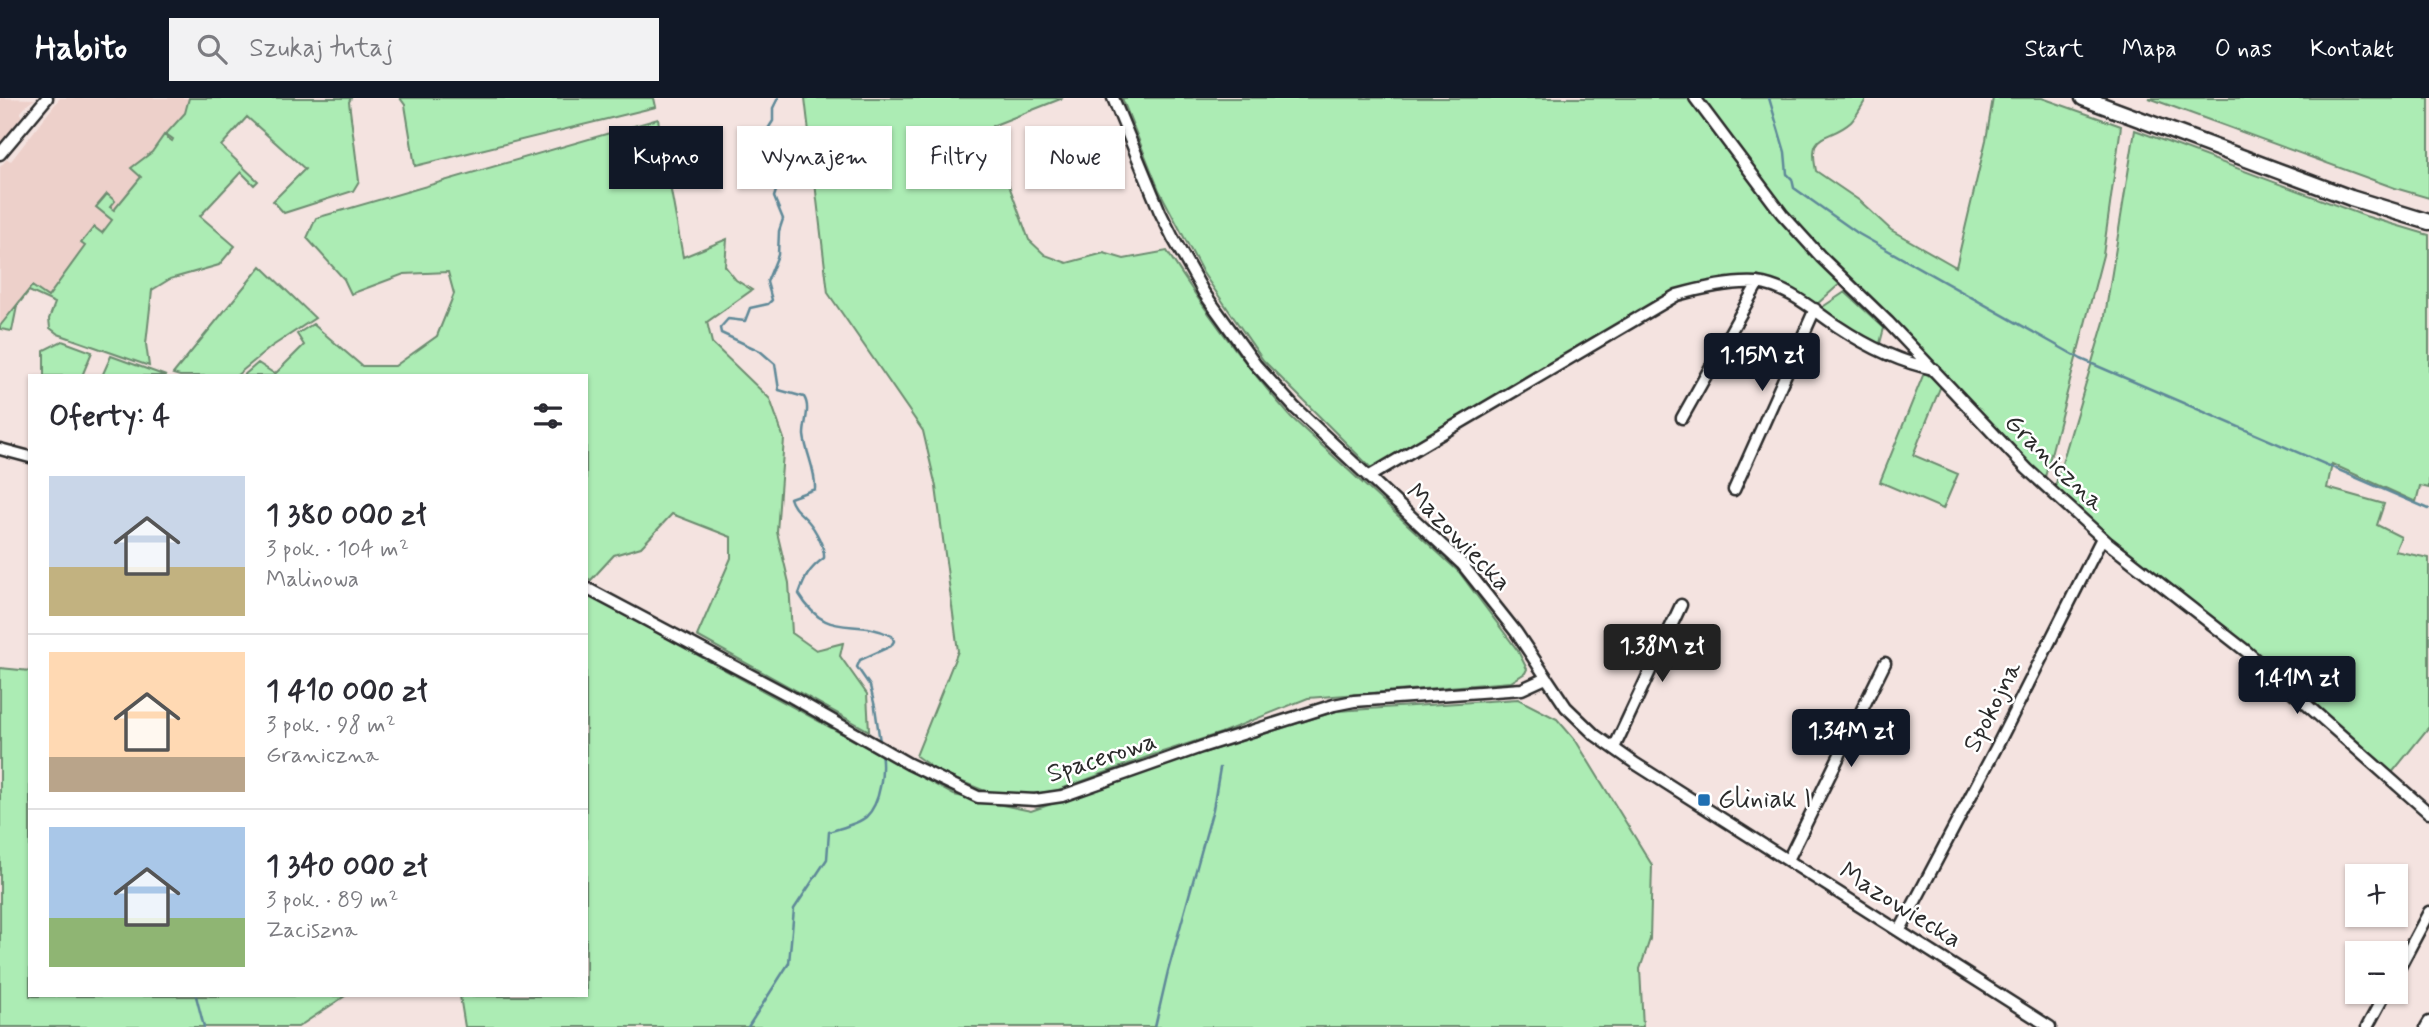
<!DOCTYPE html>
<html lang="pl">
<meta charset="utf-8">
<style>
body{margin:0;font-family:Mynerve,sans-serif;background:#f2f2f3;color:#2b2b33;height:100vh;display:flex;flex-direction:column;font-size:26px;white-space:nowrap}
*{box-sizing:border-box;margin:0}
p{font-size:23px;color:#7c7c81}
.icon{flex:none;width:38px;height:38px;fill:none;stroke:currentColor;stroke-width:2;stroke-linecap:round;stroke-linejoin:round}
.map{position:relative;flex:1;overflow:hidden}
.drawer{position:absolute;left:28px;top:276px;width:560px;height:623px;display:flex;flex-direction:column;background:#fff;border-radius:0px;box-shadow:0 2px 5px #0004}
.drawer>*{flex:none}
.hud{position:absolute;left:609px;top:28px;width:665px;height:63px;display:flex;gap:14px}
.controls{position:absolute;left:2345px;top:766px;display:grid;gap:14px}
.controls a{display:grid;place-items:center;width:63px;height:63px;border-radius:0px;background:#fff;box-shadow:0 2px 5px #0004;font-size:35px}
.price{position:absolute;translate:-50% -60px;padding:0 16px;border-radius:7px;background:#111827;color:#fff;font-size:23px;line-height:46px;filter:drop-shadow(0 2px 4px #0008)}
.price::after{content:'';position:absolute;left:50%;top:42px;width:21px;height:16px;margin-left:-10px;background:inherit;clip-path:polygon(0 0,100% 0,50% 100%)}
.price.on{background:#222;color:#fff}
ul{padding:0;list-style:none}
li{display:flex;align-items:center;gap:21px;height:175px;padding:0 21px}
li+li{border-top:2px solid #e1e1e2}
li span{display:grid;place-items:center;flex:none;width:196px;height:140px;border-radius:0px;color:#555}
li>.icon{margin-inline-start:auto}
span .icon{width:84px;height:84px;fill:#fffc;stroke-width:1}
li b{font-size:30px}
h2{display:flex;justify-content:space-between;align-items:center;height:84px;padding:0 21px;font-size:30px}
.tag{padding:0 24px;border-radius:0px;background:#fff;box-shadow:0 2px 5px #0004;font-size:24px;line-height:63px}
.tag.on{background:#111827;color:#fff}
header{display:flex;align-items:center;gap:42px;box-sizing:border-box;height:98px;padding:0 35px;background:#111827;color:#fff}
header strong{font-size:33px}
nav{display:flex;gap:38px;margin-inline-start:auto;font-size:24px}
.search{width:490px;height:63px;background:#f2f2f3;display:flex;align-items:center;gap:18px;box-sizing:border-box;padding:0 24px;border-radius:0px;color:#7c7c81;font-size:26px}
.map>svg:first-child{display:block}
.built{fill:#edd0ca}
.green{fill:#acecb4;stroke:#6c8c70;stroke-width:2}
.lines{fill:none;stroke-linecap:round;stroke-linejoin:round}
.stream{stroke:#5e8998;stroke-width:2.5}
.street-casing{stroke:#2b2b2b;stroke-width:15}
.secondary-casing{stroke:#2b2b2b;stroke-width:19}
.street{stroke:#fff;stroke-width:10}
.secondary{stroke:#fff;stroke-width:14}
.poi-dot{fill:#1f6fb2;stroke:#fff;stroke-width:2.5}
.labels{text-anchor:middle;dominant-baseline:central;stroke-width:5;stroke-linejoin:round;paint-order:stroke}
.street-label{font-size:26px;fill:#2b2b2b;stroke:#fff}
.poi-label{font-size:26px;fill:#2b2b2b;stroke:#fff;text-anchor:start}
</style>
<header>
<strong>Habito</strong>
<div class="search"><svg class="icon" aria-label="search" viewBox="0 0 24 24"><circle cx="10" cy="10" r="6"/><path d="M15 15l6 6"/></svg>Szukaj tutaj</div>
<nav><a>Start</a><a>Mapa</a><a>O nas</a><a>Kontakt</a></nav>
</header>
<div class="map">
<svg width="2429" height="929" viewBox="0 0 2429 929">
<rect width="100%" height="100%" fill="#f4e3e0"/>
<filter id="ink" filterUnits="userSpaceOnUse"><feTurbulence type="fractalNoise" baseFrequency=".0143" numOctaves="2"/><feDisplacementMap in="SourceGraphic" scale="14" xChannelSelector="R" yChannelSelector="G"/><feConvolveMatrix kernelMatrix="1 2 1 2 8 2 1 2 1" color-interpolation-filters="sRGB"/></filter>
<g filter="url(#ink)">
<path class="built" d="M0,0L35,1L28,6L21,14V19L0,45Z
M60,0H203L55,205L29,193L17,208L12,233L0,231V69L7,61L11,63Z"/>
<path class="green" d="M189,0H351L349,4L359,83L353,93L284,115L273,103L305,71L247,19L221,48L258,83L254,87L241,74L200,118L235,148L219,167L170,181L152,192L146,246L149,268L58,236L50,230L49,221L55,205L29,193L17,208L12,233L0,231V228L32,188L48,199L85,148L81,145L94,129L102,135L112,122L96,109L107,96L115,103L110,109L114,112L141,79L131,70L152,54L164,37L172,43L173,41L166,36L185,15Z
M400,0H654L656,9L415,68L405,7Z
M805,0H1063L992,28L996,52L1029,142L1045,157L1067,165L1104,155L1124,161L1167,153C1204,212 1245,267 1291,319L1459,474L1518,553L1527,571L1525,575L1511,584L1308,600L1221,635L1150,658L1056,693L1021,697H995L940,675L916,658L958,553L936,389L923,333L828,195Z
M1122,0H1692L1842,184L1816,207L1771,185L1703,187L1569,254L1552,267L1372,371L1263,262L1203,175L1159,92Z
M1699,0H1867C1862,7 1857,18 1851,24C1829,44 1807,31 1816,73L1860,103L1891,132L1956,169L1986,42L1993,0H2042L2121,28L2103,157L2044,383L1944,276L1851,185L1806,137L1766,88Z
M2149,0H2429V100L2395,90Z
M658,21L683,159L727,141L725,168L736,182L752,192L707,224L712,245L770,301L784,341L777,434L789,485L792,535L816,552L843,545L840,558L867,596L869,633L697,538L731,460V439L672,416L641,449L614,457L591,482L586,480V278H243L258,265L275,276L304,247L297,236L313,226L362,268H395L437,238L454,196L448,174L404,176L351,196L344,181L307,140L316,120Z
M2135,32L2365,118L2429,137V390L2420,388L2416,404L2332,366L2327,390L2384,406L2377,427L2401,439L2395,453L2429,460V629L2391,676L2246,546L2106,439L2054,392L2104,224Z
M261,168L315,220L271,249L236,278H180L173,276Z
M1845,194L1884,230L1879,249L1845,230L1821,210Z
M62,243L92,254L82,278H44V252Z
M111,258L166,278H102Z
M1924,275L1942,285L1913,357L1958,376L1943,411L1880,384Z
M586,496L954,697L1031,713L1190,659L1337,613L1518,601L1557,621L1576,643L1652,767L1650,841L1640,871L1643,929H465L460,898H586Z
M0,570L30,573V898H345L298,929H0Z"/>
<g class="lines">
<path class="stream" d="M778,0L773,10V23L766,34L773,48L787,59L774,99L783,121L779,133L778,157L767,184L772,202L768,206L750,210L745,223L728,221L720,230L721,235L760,253L775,266L779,292L804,299C811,310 804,324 804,337C806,356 816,372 815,391L790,400C793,411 801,415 808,423C815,431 825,449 824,460C809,471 805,479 799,496C828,544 853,518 892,538L894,543L891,548L860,562L857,569L870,588L875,609L880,644
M1769,0L1785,54L1787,76L1792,81L1794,90L1859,136L2081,261L2429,411
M196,898L204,929
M748,929L789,865L794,811L827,761L829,734C840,730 858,726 866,719C881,705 884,672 881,654
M1155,929L1168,873L1213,711L1220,670"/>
<defs>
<path id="street" d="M1113,0L1160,114L1173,140L1204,195L1255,266L1295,310L1462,466L1516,534L1566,609L1595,637L1636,666L2050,929
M1695,0L1782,116L1821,159L1888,224L2027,371L2108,445L2246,553L2429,715
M0,56L47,0
M1682,320L1758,185
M0,351L30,359
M1368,379L1677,197C1702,190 1731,183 1757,185C1788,189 1812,211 1837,228C1867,248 1898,264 1934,271
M1734,392L1815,211
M586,490L788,597L909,666L978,699L1035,702L1062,698L1201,649L1334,607L1354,603L1522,591L1546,580
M1614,650L1681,507
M1788,762L1885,565
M1900,832L1996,650L2102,440
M2396,876L2429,814
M2367,929L2386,894
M2426,929L2429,924"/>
<path id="secondary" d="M2083,0L2351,100L2429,124"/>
</defs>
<use href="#street" class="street-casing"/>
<use href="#secondary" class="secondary-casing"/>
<use href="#street" class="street"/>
<use href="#secondary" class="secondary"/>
</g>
</g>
<rect class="poi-dot" x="1697" y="695" width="14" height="14" rx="3.5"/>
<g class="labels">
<g class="street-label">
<text transform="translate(2054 365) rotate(44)">Graniczna</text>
<text transform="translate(1458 440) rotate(46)">Mazowiecka</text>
<text transform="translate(1993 609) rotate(-63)">Spokojna</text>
<text transform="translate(1102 660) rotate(-18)">Spacerowa</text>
<text transform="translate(1900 808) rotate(32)">Mazowiecka</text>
</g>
<g class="poi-label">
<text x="1718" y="702">Gliniak I</text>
</g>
</g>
</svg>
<div class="controls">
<a>+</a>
<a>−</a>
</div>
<b class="price" style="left:1762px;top:295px">1.15M zł</b>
<b class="price on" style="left:1662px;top:586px">1.38M zł</b>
<b class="price" style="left:2297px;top:618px">1.41M zł</b>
<b class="price" style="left:1851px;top:671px">1.34M zł</b>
<div class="hud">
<a class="tag on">Kupno</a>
<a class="tag">Wynajem</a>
<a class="tag">Filtry</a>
<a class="tag">Nowe</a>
</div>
<section class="drawer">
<h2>Oferty: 4<svg class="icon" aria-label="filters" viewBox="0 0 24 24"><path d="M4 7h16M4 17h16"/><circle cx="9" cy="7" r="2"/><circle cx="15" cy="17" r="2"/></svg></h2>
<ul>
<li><span style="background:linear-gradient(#c9d6e8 65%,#c2b280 0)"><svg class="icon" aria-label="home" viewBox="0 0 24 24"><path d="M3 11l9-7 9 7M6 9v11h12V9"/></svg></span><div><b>1 380 000 zł</b><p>3 pok. · 104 m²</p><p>Malinowa</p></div></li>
<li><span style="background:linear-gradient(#ffd9b3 75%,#b9a48a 0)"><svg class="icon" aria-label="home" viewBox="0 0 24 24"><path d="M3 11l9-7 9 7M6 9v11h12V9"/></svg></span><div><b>1 410 000 zł</b><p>3 pok. · 98 m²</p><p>Graniczna</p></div></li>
<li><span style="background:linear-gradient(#a9c7e8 65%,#8fb573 0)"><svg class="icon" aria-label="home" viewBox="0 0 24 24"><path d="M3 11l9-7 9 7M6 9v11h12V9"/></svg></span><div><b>1 340 000 zł</b><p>3 pok. · 89 m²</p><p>Zaciszna</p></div></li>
</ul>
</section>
</div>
